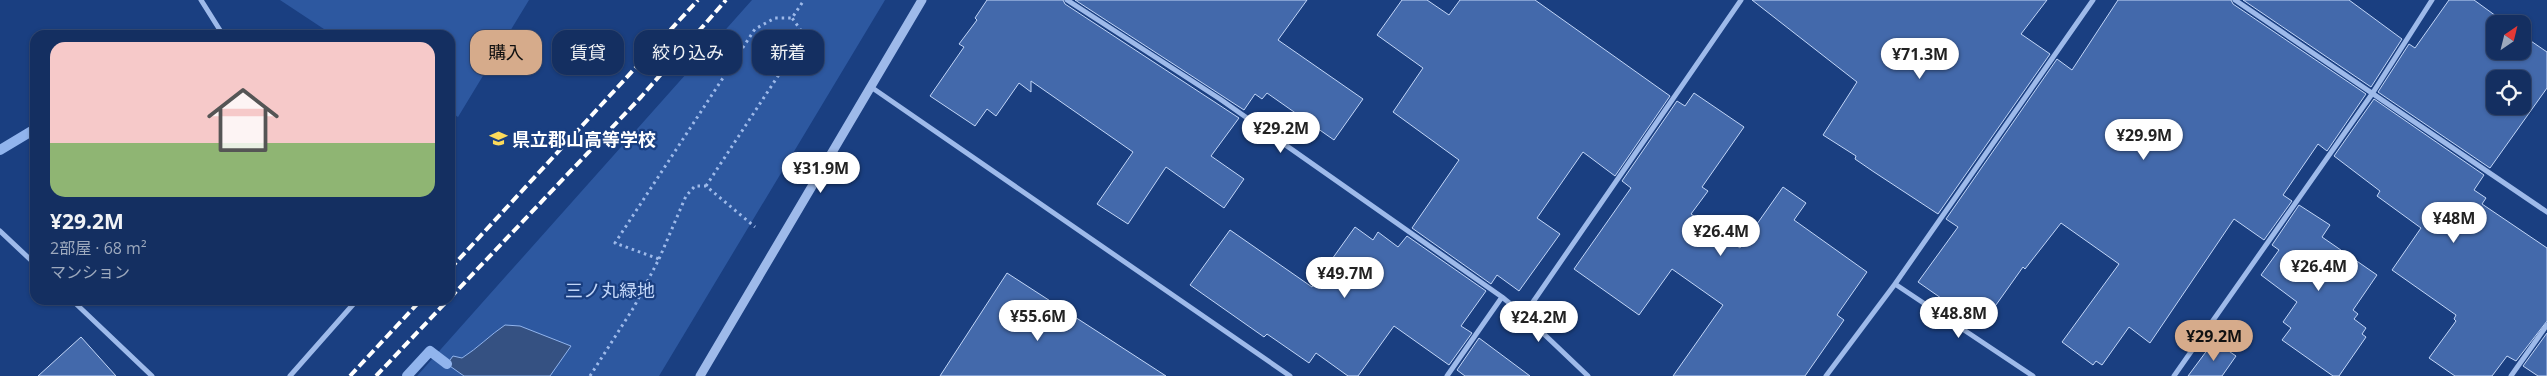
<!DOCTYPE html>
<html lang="ja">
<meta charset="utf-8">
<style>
body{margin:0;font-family:"Open Sans","Noto Sans JP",sans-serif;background:#213b6a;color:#f1f3f6;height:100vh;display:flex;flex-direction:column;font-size:19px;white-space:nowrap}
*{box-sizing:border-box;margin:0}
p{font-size:16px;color:#9da9bd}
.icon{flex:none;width:28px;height:28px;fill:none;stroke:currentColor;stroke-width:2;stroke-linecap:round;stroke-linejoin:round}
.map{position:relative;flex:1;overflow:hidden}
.drawer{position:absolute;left:30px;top:30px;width:425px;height:275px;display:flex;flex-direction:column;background:#142f61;border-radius:15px;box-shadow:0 1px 4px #0004,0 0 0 1px #334a76}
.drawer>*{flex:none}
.hud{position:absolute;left:470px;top:30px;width:475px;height:45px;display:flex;gap:10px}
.needle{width:32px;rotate:35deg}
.tools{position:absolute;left:2486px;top:15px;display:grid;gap:10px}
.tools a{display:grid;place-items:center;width:45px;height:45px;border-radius:10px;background:#142f61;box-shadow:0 1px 4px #0004,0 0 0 1px #334a76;font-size:25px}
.price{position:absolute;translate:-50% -42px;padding:0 11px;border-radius:18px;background:#fff;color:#222;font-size:16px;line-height:32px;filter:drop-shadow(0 1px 2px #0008)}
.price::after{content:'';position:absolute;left:50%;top:30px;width:15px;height:11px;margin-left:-8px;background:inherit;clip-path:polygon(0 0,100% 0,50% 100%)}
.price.selected{background:#d6ab8b;color:#111}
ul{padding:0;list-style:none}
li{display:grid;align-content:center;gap:10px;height:265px;padding:0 20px}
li+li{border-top:1px solid #334a76}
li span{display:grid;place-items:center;height:155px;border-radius:15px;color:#555}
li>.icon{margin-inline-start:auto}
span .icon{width:90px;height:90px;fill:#fffc;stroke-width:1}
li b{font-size:21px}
.pill{padding:0 18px;border-radius:15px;background:#142f61;box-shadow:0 1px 4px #0004,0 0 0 1px #334a76;font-size:18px;line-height:45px}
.pill.selected{background:#d6ab8b;color:#111}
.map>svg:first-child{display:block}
.green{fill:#2d58a0}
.water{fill:#355182;stroke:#91b4ed}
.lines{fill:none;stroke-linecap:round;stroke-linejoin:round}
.stream{stroke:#91b4ed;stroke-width:10}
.building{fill:#4369ab;stroke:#c2d6f8;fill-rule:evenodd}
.path{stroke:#9ebaea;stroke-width:3;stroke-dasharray:2.5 4;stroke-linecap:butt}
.minor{stroke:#9ebaea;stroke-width:5}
.tertiary{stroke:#9ebaea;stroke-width:9}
.rail{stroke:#fff;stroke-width:4;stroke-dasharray:9 4;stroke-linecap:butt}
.labels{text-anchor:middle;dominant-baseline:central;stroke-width:4.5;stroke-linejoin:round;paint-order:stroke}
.poi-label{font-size:18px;font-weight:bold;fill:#fff;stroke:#1a3f81;text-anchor:start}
.park-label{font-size:18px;fill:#c2d6f8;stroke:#1a3f81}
</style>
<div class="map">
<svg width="2547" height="376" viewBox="0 0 2547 376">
<rect width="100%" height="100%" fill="#1a3f81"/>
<path class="green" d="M280,0H529L458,117L450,112V35H333Z
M752,0H885L659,376H417Z"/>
<path class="water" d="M505,325L520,326L571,346L550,376H464L447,364L453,356L462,358C478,348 490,335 505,325Z"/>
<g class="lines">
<path class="stream" d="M0,150L35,129
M407,376L430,351L447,364"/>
</g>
<path class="building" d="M987,0H1063L1065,4L1239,118L1211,156L1244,179L1224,208L1166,167L1128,224L1097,204L1133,152L1031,81V92L1019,83L996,116L987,109L975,126L930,96L964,47L959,44L977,20L975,18Z
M1075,0H1307L1278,40L1363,99L1334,140L1267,93L1262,99L1255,94L1244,110Z
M1402,0H1427L1449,15L1460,0H1535L1670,96L1615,176L1583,152L1537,218L1560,234L1519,291L1497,275L1491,284L1412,228L1459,160L1393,112L1423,68L1377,35Z
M1752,0H2047L2021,34L2050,54L1938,214L1874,172L1855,159L1856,156L1823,135L1857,82Z
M2118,0H2231L2233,4L2366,94L2327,151L2318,144L2283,195L2292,201L2264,240L2234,219L2150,343L2129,327L2102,365L2096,361L2093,365L2062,342L2119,264L2061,223L2025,269L2023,267L1981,326L1918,282L1958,227L1946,219L2057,59L2072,70Z
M2243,0H2349L2402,39L2371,87Z
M2449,0H2474L2507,24H2495V51H2522V35L2547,52V88L2490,168L2378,92L2409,44L2415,48ZM2495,79H2522V106H2495Z
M1694,93L1744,127L1702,187L1708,191L1691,214L1740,248L1783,187L1806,203L1794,220L1867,272L1837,315L1844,320L1805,376H1673L1723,305L1672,269L1639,315L1574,269L1631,188L1622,181L1677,101L1685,106Z
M2374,99L2484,175L2474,190L2486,198L2482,204L2547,248V321L2516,361L2507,356L2492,376H2455L2429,358L2456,321L2454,319L2456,315L2392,270L2421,228L2377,196L2380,191L2334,156Z
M2299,205L2330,225L2322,237L2377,275L2353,310L2358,314L2354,319L2366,328L2362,334L2366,337L2339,376H2333L2282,340L2291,328L2283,322L2297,302L2261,275L2279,250L2272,245Z
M1355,227L1373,240L1378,232L1398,247L1407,236L1486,291L1461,326L1472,333L1449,365L1394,326L1358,376H1348L1316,353L1309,363L1267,334L1264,337L1190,285L1230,230L1312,287Z
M1007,273L1166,376H940Z
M2547,333V376H2538L2523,366Z
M81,337L116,376H38Z
M1479,338L1530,376H1465L1457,370Z
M2214,341L2236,356L2222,376H2188Z"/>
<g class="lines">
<path class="path" d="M706,186L797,47L800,29L792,18
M659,259L686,196L695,186H706L755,227
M590,376L634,307L659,259L615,243L755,29L775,18H792L804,0"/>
<path class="minor" d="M201,0L223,35
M1067,0L1220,99L1502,297L1524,315L1588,376
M2235,0L2547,212
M871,87L1290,376
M0,231L35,264
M1895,284L2033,376
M72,300L152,376
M1524,315L1741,0
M290,376L357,300
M1447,376L1502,297
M1826,376L1895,284L2093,0
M2174,376L2372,94L2432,0
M2511,376L2547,325"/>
<path class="tertiary" d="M700,376L922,0"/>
<path class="rail" d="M450,269L698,0
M450,298L641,97L726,0
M350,376L421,300
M376,376L448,300"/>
</g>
<defs>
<symbol id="school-bare" viewBox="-9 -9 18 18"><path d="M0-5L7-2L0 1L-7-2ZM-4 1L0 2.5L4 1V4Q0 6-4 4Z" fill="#fcda5a" stroke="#1a3f81" stroke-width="2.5" paint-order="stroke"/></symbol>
</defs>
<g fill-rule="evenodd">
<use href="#school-bare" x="486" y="126" width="25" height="25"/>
</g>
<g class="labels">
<g class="poi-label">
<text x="512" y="139">県立郡山高等学校</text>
</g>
<g class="park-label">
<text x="610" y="290">三ノ丸緑地</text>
</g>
</g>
</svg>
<div class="tools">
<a><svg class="needle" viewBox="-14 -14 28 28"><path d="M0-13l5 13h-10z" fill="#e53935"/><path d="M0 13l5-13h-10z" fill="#9da9bd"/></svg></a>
<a><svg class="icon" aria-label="locate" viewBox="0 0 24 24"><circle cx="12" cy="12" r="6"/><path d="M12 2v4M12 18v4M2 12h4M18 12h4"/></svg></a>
</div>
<b class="price" style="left:1920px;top:80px">¥71.3M</b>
<b class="price" style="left:1281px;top:154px">¥29.2M</b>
<b class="price" style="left:2144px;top:161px">¥29.9M</b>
<b class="price" style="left:821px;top:194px">¥31.9M</b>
<b class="price" style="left:2454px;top:244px">¥48M</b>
<b class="price" style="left:1721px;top:257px">¥26.4M</b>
<b class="price" style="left:2319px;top:292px">¥26.4M</b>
<b class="price" style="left:1345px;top:299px">¥49.7M</b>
<b class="price" style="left:1959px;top:339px">¥48.8M</b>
<b class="price" style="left:1038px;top:342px">¥55.6M</b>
<b class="price" style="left:1539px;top:343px">¥24.2M</b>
<b class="price selected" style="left:2214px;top:362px">¥29.2M</b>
<div class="hud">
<a class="pill selected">購入</a>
<a class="pill">賃貸</a>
<a class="pill">絞り込み</a>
<a class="pill">新着</a>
</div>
<section class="drawer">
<ul>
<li><span style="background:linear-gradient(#f6c9c9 65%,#8fb573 0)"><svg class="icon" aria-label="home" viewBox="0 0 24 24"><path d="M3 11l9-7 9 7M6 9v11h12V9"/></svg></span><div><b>¥29.2M</b><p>2部屋 · 68 m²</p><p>マンション</p></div></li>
</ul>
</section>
</div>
